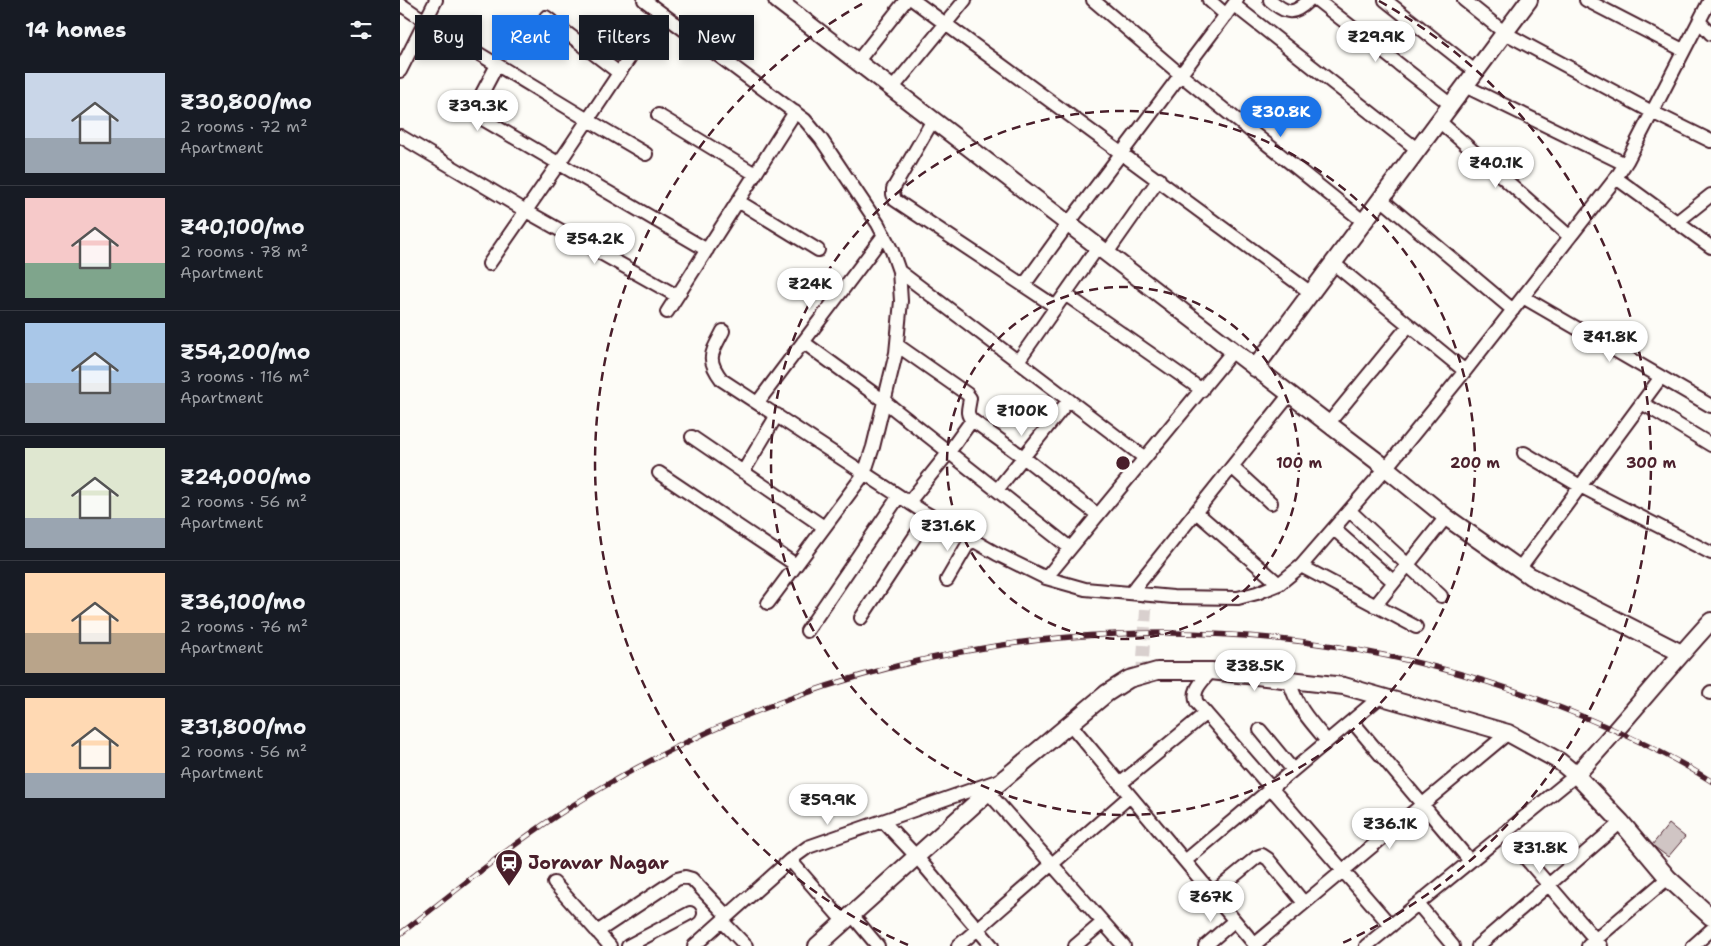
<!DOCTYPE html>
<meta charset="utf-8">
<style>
body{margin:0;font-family:"Shantell Sans",sans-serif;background:#242831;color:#f1f3f6;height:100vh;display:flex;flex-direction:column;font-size:19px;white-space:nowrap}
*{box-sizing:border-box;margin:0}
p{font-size:16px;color:#9ea1a6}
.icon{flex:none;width:28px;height:28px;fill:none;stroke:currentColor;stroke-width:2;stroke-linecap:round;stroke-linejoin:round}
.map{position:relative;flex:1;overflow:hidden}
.panel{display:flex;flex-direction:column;background:#171b24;width:400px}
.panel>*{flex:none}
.hud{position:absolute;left:15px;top:15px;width:475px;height:45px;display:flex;gap:10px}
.price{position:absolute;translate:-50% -42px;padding:0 11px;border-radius:18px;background:#fff;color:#222;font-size:16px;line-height:32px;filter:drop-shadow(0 1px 2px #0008)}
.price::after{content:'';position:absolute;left:50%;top:30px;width:15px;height:11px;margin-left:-8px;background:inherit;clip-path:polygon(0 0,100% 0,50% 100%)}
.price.selected{background:#1a73e8;color:#fff}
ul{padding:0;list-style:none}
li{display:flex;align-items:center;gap:15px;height:125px;padding:0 25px}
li+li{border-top:1px solid #363941}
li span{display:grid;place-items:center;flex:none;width:140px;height:100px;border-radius:0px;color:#555}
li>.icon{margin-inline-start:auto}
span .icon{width:60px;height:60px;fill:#fffc;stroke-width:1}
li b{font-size:21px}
h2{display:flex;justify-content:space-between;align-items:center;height:60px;padding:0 25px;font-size:21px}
.chip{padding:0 18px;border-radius:0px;background:#171b24;box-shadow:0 2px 8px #0003;font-size:18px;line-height:45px}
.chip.selected{background:#1a73e8;color:#fff}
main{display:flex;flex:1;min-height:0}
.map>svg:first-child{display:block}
.building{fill:#d0c5c4;stroke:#4a1f2b}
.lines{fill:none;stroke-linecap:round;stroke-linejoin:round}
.minor-tunnel{stroke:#d9d0ce;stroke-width:12;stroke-dasharray:12 6;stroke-linecap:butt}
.minor-casing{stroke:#4a1f2b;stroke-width:16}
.tertiary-casing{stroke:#4a1f2b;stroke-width:20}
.minor{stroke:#fdfcf7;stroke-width:12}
.tertiary{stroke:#fdfcf7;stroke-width:16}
.rail-casing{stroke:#4a1f2b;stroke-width:5.5}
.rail{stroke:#fdfcf7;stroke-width:4;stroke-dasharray:11;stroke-linecap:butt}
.ring{fill:none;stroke:#4a1f2b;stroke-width:2.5;stroke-dasharray:9 6}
.labels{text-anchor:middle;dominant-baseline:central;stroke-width:4.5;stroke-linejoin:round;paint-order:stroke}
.poi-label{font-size:18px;font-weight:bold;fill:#4a1f2b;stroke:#fdfcf7;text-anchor:start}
.centre{fill:#4a1f2b;stroke:#fdfcf7;stroke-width:2.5}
.ring-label{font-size:15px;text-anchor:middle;font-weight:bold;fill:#4a1f2b;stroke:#fdfcf7;stroke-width:4.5;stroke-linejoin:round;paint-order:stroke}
</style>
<main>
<section class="panel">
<h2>14 homes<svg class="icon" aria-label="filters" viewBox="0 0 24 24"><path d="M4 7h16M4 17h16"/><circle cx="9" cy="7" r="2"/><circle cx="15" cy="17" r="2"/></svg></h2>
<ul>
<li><span style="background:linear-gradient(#c9d6e8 65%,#9aa5b1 0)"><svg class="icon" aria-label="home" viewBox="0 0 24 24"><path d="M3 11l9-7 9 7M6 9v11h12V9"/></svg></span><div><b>₹30,800/mo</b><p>2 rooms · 72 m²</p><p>Apartment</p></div></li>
<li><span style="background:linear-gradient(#f6c9c9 65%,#7fa58c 0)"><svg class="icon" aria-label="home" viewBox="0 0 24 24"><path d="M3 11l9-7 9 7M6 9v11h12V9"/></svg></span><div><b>₹40,100/mo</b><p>2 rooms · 78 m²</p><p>Apartment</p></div></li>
<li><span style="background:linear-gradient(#a9c7e8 60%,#9aa5b1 0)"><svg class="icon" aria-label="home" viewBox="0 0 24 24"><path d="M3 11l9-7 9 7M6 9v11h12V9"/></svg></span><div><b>₹54,200/mo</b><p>3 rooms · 116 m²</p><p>Apartment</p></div></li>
<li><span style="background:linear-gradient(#dfe7d0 70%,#9aa5b1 0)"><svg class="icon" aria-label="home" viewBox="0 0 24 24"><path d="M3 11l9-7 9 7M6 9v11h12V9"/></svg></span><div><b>₹24,000/mo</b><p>2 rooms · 56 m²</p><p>Apartment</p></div></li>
<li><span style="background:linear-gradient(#ffd9b3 60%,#b9a48a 0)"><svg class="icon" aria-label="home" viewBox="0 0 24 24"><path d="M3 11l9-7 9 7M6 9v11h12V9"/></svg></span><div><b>₹36,100/mo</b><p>2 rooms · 76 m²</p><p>Apartment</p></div></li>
<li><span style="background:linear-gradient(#ffd9b3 75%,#9aa5b1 0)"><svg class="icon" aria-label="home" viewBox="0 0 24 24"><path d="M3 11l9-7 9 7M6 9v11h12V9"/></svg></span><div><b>₹31,800/mo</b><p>2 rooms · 56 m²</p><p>Apartment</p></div></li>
</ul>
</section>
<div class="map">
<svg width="1311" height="946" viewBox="0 0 1311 946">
<rect width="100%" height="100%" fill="#fdfcf7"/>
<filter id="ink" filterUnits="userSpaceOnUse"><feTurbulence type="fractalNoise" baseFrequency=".02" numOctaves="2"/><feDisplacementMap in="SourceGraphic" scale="10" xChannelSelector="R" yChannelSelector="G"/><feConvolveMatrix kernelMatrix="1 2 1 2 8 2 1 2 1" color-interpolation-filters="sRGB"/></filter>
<g filter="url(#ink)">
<path class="building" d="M1269,824L1285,837L1268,857L1252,845Z"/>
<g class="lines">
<path class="minor-tunnel" d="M742,675L747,594"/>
<defs>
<path id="minor" d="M244,0L405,120L421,139L478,224L492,251L499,271L501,301L496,353L473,447L464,474L368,603
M513,0L911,293
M693,0L781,75L964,222
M809,0L826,15
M870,0C887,14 893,16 909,0
M917,0L1051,105
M985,0L1076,72
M1064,0L1105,33L1252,112L1311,141
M1186,0L1283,50
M0,4L25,21L188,120L246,154
M834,5L1018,150
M146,17L219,73
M1299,21L1311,34
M457,62L506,0
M97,65L77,103L76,111L81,118L307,250
M0,71L36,0
M1065,86L1225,164
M492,89L565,0
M258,115L355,174
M533,120L493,189V194L495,200L656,307
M1039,121L1170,237
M0,136L126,211L277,296
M1216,178L1311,247
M981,199L1113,310
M338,201L418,250
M1277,222L1311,195
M707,253L759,179
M933,263L1065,371
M89,264L159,163L260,12
M499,271L745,458
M624,285L668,224L837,0
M665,294L802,390
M1123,297L1311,406
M267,312L395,112
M323,331C312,353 305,358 322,380L522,511L597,554L646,578L685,589L773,597L838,598L857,593L879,584L901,566L986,468L1065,371L1216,178L1227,161L1310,0
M403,342L484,401L670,548
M497,345L567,394L570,398C569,408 565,413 572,420L623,457L698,515
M618,361L698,247
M358,402L484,235
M1242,403L1311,445
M928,424L1009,325
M292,437L424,527
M1124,453L1180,486L1311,553
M832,467L871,503
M343,472L377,415
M259,473L396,565
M597,490L669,400
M509,502L549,452L572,420
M950,511L1041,596
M796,512L879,584
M934,529L994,582
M901,566L1016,627
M1119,569L1261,377
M646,578L833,351
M547,580L571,539
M731,593L890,394
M975,606L1046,517
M461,618L529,515
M407,631L499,496
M811,671C803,681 791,690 797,703L991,926
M889,680C897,708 909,720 927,741
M1310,693L1311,692
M952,721L1070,861
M670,724L856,946
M860,730L893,770
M720,784L806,713
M588,792L724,946
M483,821L516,856L592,946
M1104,833L1201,946
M390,860L444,922
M785,861L980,697
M154,883L210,946
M812,894L857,857L862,855L868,859L904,903
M1018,904L1053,946
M452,915L478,946
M322,921L346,946
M197,932L277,879L285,877L292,879L327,916
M854,945L1108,733
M228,946L290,913
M294,946L390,860L408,847L597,781
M558,946L730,796
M675,946L703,922
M805,946L834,921
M966,946L1176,775
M1078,946L1221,822
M1188,946L1268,878
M1293,946L1311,930"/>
<path id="tertiary" d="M377,0L986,468L1046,517L1130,576L1281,653
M855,368L1129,0
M1176,775C1222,725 1265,671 1311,621
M417,946L588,792L707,693L729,679L757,671H811L944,686L1108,733L1159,761L1176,775L1221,822L1268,878L1311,917"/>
</defs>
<use href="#minor" class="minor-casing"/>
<use href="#tertiary" class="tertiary-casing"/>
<use href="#minor" class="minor"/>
<use href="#tertiary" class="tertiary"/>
<defs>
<path id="rail" d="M0,934C43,901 85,866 130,834C179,799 234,768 289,741C558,612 872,597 1151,704C1206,725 1261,749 1311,781"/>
</defs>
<use href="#rail" class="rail-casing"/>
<use href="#rail" class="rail"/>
</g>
</g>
<g class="ring">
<circle cx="723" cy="463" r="176"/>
<circle cx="723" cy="463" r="352"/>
<path d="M508 945A528 528 0 0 1 467 1M979 1A528 528 0 0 1 938 945"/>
</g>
<defs>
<symbol id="station-pin" viewBox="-11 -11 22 30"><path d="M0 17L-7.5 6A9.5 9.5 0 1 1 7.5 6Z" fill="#4a1f2b" stroke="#fdfcf7"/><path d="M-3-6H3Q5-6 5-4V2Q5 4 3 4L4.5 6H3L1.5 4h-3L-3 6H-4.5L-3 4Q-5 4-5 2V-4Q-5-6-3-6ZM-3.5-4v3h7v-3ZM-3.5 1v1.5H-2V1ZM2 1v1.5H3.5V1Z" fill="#fff"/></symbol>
</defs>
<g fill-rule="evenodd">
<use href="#station-pin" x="93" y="847" width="32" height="43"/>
</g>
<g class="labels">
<g class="poi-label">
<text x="128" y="863">Joravar Nagar</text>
</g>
</g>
<circle cx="723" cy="463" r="8" class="centre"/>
<g class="ring-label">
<text x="899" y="468">100 m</text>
<text x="1075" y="468">200 m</text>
<text x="1251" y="468">300 m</text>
</g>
</svg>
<b class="price" style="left:976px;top:63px">₹29.9K</b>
<b class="price" style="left:78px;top:132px">₹39.3K</b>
<b class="price selected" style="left:881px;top:138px">₹30.8K</b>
<b class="price" style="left:1096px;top:189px">₹40.1K</b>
<b class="price" style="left:195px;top:265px">₹54.2K</b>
<b class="price" style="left:410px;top:310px">₹24K</b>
<b class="price" style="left:1210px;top:363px">₹41.8K</b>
<b class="price" style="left:622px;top:437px">₹100K</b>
<b class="price" style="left:548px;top:552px">₹31.6K</b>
<b class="price" style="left:855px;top:692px">₹38.5K</b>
<b class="price" style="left:428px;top:826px">₹59.9K</b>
<b class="price" style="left:990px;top:850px">₹36.1K</b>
<b class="price" style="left:1140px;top:874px">₹31.8K</b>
<b class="price" style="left:811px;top:923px">₹67K</b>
<div class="hud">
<a class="chip">Buy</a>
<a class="chip selected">Rent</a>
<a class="chip">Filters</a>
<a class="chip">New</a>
</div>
</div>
</main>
